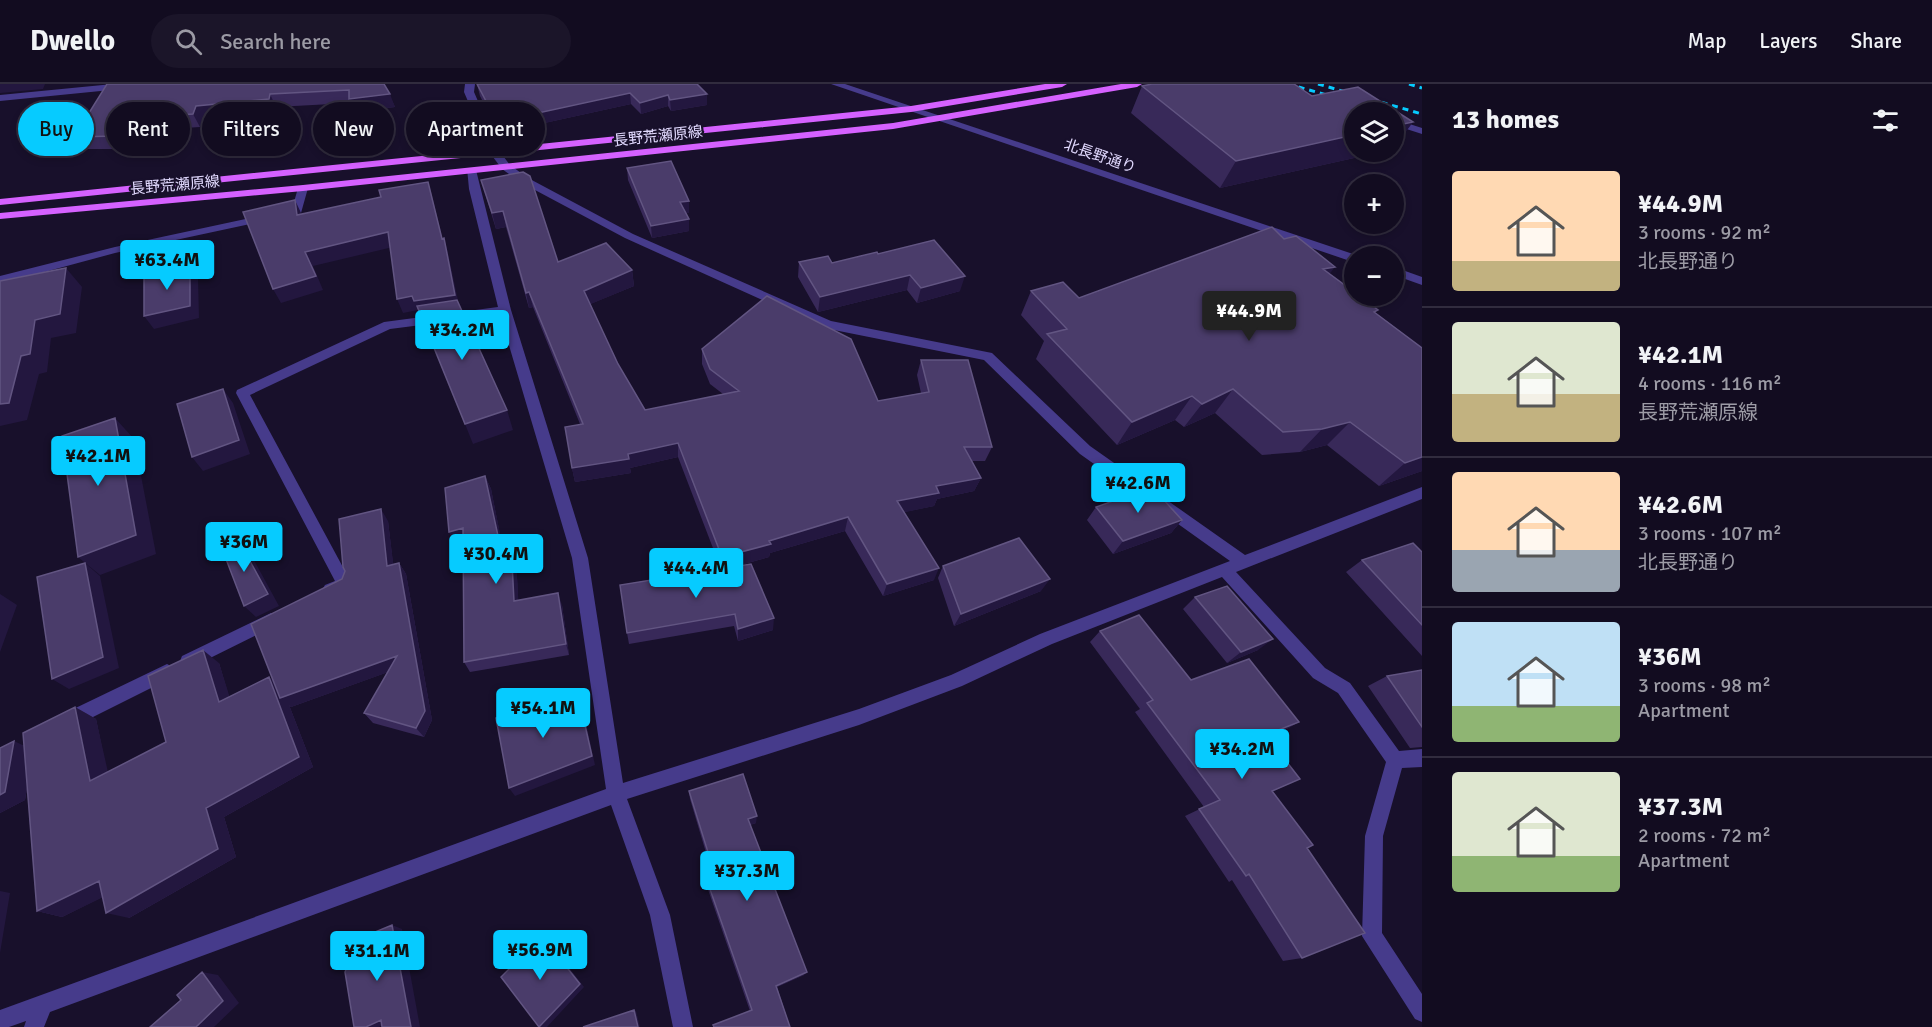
<!DOCTYPE html>
<meta charset="utf-8">
<style>
body{margin:0;font-family:Signika,"Noto Sans JP",sans-serif;background:#1b1529;color:#f1f3f6;height:100vh;display:flex;flex-direction:column;font-size:22px;white-space:nowrap}
*{box-sizing:border-box;margin:0}
p{font-size:20px;color:#9c9ba5}
.icon{flex:none;width:33px;height:33px;fill:none;stroke:currentColor;stroke-width:2;stroke-linecap:round;stroke-linejoin:round}
.map{position:relative;flex:1;overflow:hidden}
.details{display:flex;flex-direction:column;background:#120c20;width:510px}
.details>*{flex:none}
.hud{position:absolute;left:18px;top:18px;width:570px;height:54px;display:flex;gap:12px}
.tools{position:absolute;left:1344px;top:18px;display:grid;gap:12px}
.tools a{display:grid;place-items:center;width:60px;height:60px;border-radius:50%;background:#120c20;box-shadow:0 3px 9px #0003,0 0 0 2px #312c3e;font-size:30px}
.price{position:absolute;translate:-50% -51px;padding:0 14px;border-radius:6px;background:#06cbff;color:#111;font-size:20px;line-height:39px;filter:drop-shadow(0 2px 3px #0008)}
.price::after{content:'';position:absolute;left:50%;top:36px;width:18px;height:14px;margin-left:-9px;background:inherit;clip-path:polygon(0 0,100% 0,50% 100%)}
.price.selected{background:#222;color:#fff}
ul{padding:0;list-style:none}
li{display:flex;align-items:center;gap:18px;height:150px;padding:0 30px}
li+li{border-top:2px solid #312c3e}
li span{display:grid;place-items:center;flex:none;width:168px;height:120px;border-radius:6px;color:#555}
li>.icon{margin-inline-start:auto}
span .icon{width:72px;height:72px;fill:#fffc;stroke-width:1}
li b{font-size:26px}
h2{display:flex;justify-content:space-between;align-items:center;height:72px;padding:0 30px;font-size:26px}
.chip{padding:0 21px;border-radius:27px;background:#120c20;box-shadow:0 3px 9px #0003,0 0 0 2px #312c3e;font-size:21px;line-height:54px}
.chip.selected{background:#06cbff;color:#111}
header{display:flex;align-items:center;gap:36px;box-sizing:border-box;height:84px;padding:0 30px;background:#120c20;border-bottom:2px solid #312c3e}
header strong{font-size:28px}
nav{display:flex;gap:33px;margin-inline-start:auto;font-size:21px}
.search{width:420px;height:54px;background:#1b1529;display:flex;align-items:center;gap:15px;box-sizing:border-box;padding:0 21px;border-radius:33px;color:#9c9ba5;font-size:22px}
main{display:flex;flex:1;min-height:0}
.map>svg:first-child{display:block}
.lines{fill:none;stroke-linecap:round;stroke-linejoin:round}
.minor{fill:#463b8b;fill-rule:evenodd}
.major{fill:#d561ff;fill-rule:evenodd}
.rail{stroke:#06cbff;stroke-width:3;stroke-dasharray:6 5;stroke-linecap:butt}
.wall{fill:#382959}
.shaded-wall{fill:#23173f}
.building{fill:#4a3c6a;stroke:#625582;stroke-width:1.5}
.labels{text-anchor:middle;dominant-baseline:central;stroke-width:4.5;stroke-linejoin:round;paint-order:stroke}
.far-street-label{font-size:15px;fill:#e2daff;stroke:#18102b}
</style>
<header>
<strong>Dwello</strong>
<div class="search"><svg class="icon" aria-label="search" viewBox="0 0 24 24"><circle cx="10" cy="10" r="6"/><path d="M15 15l6 6"/></svg>Search here</div>
<nav><a>Map</a><a>Layers</a><a>Share</a></nav>
</header>
<main>
<div class="map">
<svg width="1422" height="943" viewBox="0 0 1422 943">
<rect width="100%" height="100%" fill="#18102b"/>
<g class="lines">
<path class="minor" d="M113,0H146L141,3L0,17V11Z
M465,0H475L474,8L500,68L510,81L528,94L633,150L831,237L992,269L1090,362L1245,471L1422,403V415L1236,488L1325,584L1350,599L1399,667L1422,665V683L1402,684L1383,752L1382,849L1422,910V938L1415,935L1362,852L1365,752L1386,678L1338,609L1313,594L1222,493L1052,560L962,602L859,641L627,715L670,831L693,943H673L650,831L611,721L50,928L44,943H24L26,937L9,943H0V926L606,705L572,474L500,231L390,245L250,311L352,500L349,505L330,513L325,511L322,506L325,501L335,497L236,309L237,306L384,238L498,223L469,105L467,84L476,86L511,226L588,474L623,699L859,625L951,591L1040,550L1230,477L1080,370L984,276L824,244L625,154L520,98L502,85L490,69L464,8Z
M831,0H845L1359,172H1354V177H1350Z
M1394,35L1422,44V50L1394,41Z
M303,101L308,104L301,129L115,169L0,200V192L115,163L292,125L298,104Z
M1394,183L1422,193V201L1394,191Z
M271,529L277,531L279,536L277,541L194,582L188,584L182,582L180,577L182,572Z
M167,580L173,583L175,588L173,593L73,643L67,645L61,643L58,637L61,631Z"/>
<path class="major" d="M1045,0H1067L1062,3L911,28L0,121V115L911,22Z
M1121,0H1142L1137,3L893,45L303,107L0,135V129L303,101L893,39Z"/>
<path class="rail" d="M1288,0L1327,11
M1318,0L1422,30
M1409,0L1422,4"/>
</g>
<path class="wall" d="M107,0H384L395,23L353,28L350,19L276,23L275,28L203,35L200,43L136,47L124,65H83L74,53Z
M477,0L707,10V21L671,27L668,22L641,30L631,20L499,49L480,12Z
M1142,2L1354,68H1381L1220,104L1131,29Z
M627,84L689,129H686L689,135V147L652,154L628,96Z
M481,96L558,178L632,186L634,202L590,220L618,280L645,326L723,310L710,300L702,280V265L878,317L921,309L917,291L921,276L992,363L985,377H972L981,394L974,407L937,415L934,422L904,428L934,496L883,512L845,447L770,469L769,473L733,483L773,546L738,557L734,542L629,560L627,549L721,485L678,373L630,384L631,389L575,398L572,384L580,340L533,223L529,224L506,143L496,145Z
M1284,155L1330,190L1376,229L1422,264V387L1379,402L1327,361L1300,368L1262,371L1215,329L1184,343L1175,336L1117,361L1036,275L1044,257L1021,231L1031,207L1079,214Z
M878,170L960,207L917,219L907,206L818,228L798,193L799,178L832,179Z
M485,392L491,405L502,461L516,472L518,516L562,521L569,571L470,588L464,578L463,458L456,460L449,448Z
M1096,423L1182,436L1171,449L1113,470L1087,436Z
M388,437L393,480L399,479L406,490L432,636L424,653L373,639L364,629L388,588L291,623L289,621L313,683L224,733L236,773L129,834L102,813L62,833L37,827L27,705L25,716L0,729V664L24,661L75,623L96,635L107,688L166,658L219,579L229,613L274,597L342,495Z
M1422,468V572L1346,488L1362,476Z
M943,482L1041,507L954,542L938,494Z
M1195,513L1258,566L1227,579L1183,525Z
M1100,547L1191,596L1299,638L1283,647L1267,653L1300,695L1273,707L1307,764L1302,874L1283,877L1232,796L1229,798L1185,732L1204,723L1135,628L1140,625L1090,558Z
M1422,586V663L1410,664L1368,602L1387,592Z
M689,707L756,739L750,741L804,891L777,903L790,943L750,927L703,791V785L710,782L690,715Z"/>
<path class="shaded-wall" d="M0,0H45L43,5L0,9Z
M630,9L631,20L499,49L497,38Z
M270,10L276,23L275,28L203,35L200,43L193,30L196,22Z
M390,10L395,23L353,28L349,15Z
M707,10V21L671,27L670,16Z
M668,11V22L641,30L640,19Z
M128,34L136,47L124,65L116,52Z
M1413,38L1394,64V42Z
M1354,51V68H1381L1220,104L1236,77Z
M428,98L432,112L446,169L442,155Z
M295,116L302,131H297Z
M689,117V129L681,130L680,118Z
M503,127L506,143L496,145L492,129Z
M689,135V147L652,154L651,142Z
M388,148L393,163L313,182L323,206L281,219L273,205L305,168Z
M444,154L448,169L460,226L420,231L414,217Z
M190,181L198,194L199,234L154,245L144,232Z
M1335,183L1316,207L1323,185Z
M66,184L82,203L76,249L51,254L47,288L39,290L27,336L0,342V320L21,272L35,236Z
M632,186L634,202L586,222L584,207Z
M910,191L907,206L818,228L820,213Z
M965,192L960,207L917,219L921,204Z
M529,208L533,223L529,224L526,209Z
M412,212L418,226L403,229L397,215Z
M223,305L233,319L250,370L203,387L192,373Z
M1233,305L1215,329L1184,343L1202,320Z
M1192,312L1175,336L1117,361L1132,338Z
M507,326L513,346L473,360L465,340Z
M115,334L134,355L156,470L100,491L78,473Z
M1350,338L1327,361L1300,368L1322,345Z
M678,359V373L630,384L631,389L575,398L572,384L628,370Z
M1422,373V387L1379,402L1405,379Z
M485,392L491,405L505,474L500,461Z
M981,394L974,407L937,415L934,422L892,431L897,417L936,402Z
M381,425L388,437L395,494L387,482Z
M848,433L845,447L770,469L769,473L722,486V473L769,457Z
M1182,436L1171,449L1113,470L1123,457Z
M463,444L469,457L456,460L449,448Z
M238,455L249,467L279,522L256,533L244,522Z
M511,459L516,472L519,529L514,517Z
M85,479L100,492L119,584L69,605L52,595Z
M399,479L406,490L432,636L424,653L416,644Z
M939,484L934,496L883,512L887,500Z
M1050,495L1041,507L954,542L961,530Z
M558,509L562,521L569,571L566,560Z
M0,510L17,521L0,568Z
M774,534L773,546L738,557V545Z
M1273,555L1258,566L1227,579L1241,568Z
M203,566L219,579L235,630L219,618Z
M397,572L405,582L291,623L289,621L313,683L224,733L236,773L129,834L106,829L206,724L269,593L283,605Z
M578,610L582,620L595,681L515,712L509,704Z
M75,623L96,635L112,706L90,697Z
M1299,638L1283,647L1250,660L1266,651Z
M14,657L33,666L25,716L0,729V711Z
M757,732L756,739L747,742L748,735Z
M99,797L122,804L62,833L37,827Z
M0,807L10,809L0,869Z
M392,841L402,845L420,943H411Z
M542,852L548,856L584,903L547,943H540Z
M202,888L218,891L239,919L214,943H196Z
M807,888L804,891L774,904L776,902Z
M634,926L636,927L640,943H638Z
M381,936L391,937L379,943H366Z"/>
<path class="building" d="M107,0H384L390,10L349,15V6L270,10L269,15L196,22L193,30L128,34L116,52L74,53Z
M477,0H697L707,10L670,16L668,11L640,19L630,9L497,38Z
M1152,0H1294L1312,12L1358,3L1413,38L1394,42V28H1354V51L1236,77L1142,2Z
M671,77L689,117L680,118L689,135L651,142L627,84Z
M523,88L530,92L558,178L606,159L632,186L584,207L618,280L645,326L739,307L710,285L702,265L767,212L851,255L878,317L929,308L921,276H968L992,363H964L981,394L936,402L939,409L897,417L939,484L887,500L848,433L769,457L771,460L722,473L678,359L628,370L629,375L572,384L565,343L583,340L529,208L526,209L503,127L492,129L481,96Z
M428,98L442,155L444,154L455,211L414,217L412,212L397,215L388,148L305,168L316,192L273,205L243,128L295,116L297,131L381,113L379,106Z
M1272,143L1284,155L1296,152L1335,183L1323,185L1354,208V212H1359L1378,226L1374,228L1422,264V373L1405,379L1350,338L1322,345L1283,348L1233,305L1202,320L1192,312L1132,338L1047,250L1067,245L1031,207L1063,198L1079,214Z
M934,156L965,192L921,204L910,191L820,213L799,178L828,172L832,179L877,168L878,170Z
M190,181V222L144,232V192Z
M66,184L60,230L35,236L30,270L21,272L9,319L0,320V197Z
M457,216L507,326L465,340L417,222Z
M223,305L239,356L192,373L177,320Z
M115,334L136,451L78,473L62,352Z
M485,392L500,461L511,459L514,517L558,509L566,560L464,578L463,444L449,448L445,404Z
M1152,403L1182,436L1123,457L1096,423Z
M381,425L387,482L399,479L425,627L416,644L364,629L397,572L280,614L251,540L342,495L345,487L343,483L339,435Z
M1019,454L1050,495L961,530L943,482Z
M238,455L268,510L244,522L221,462Z
M1413,459L1422,468V541L1362,476Z
M85,479L103,573L52,595L37,493Z
M751,480L774,534L738,545L735,530L627,549L620,501Z
M1227,502L1273,555L1241,568L1195,513Z
M1139,531L1191,596L1249,575L1299,638L1266,651L1300,695L1272,707L1313,761L1307,764L1365,849L1302,874L1249,790L1246,792L1199,725L1220,716L1147,619L1153,616L1100,547Z
M203,566L219,618L269,593L299,673L206,724L218,765L106,829L99,797L37,827L23,649L75,623L90,697L166,658L148,592Z
M1422,586V643L1387,592Z
M578,610L592,672L509,704L496,634Z
M14,657L5,708L0,711V664Z
M743,690L757,732L748,735L807,888L776,902L790,943H714L713,941L752,926L703,785L712,781L689,707Z
M392,841L411,943H382L381,936L366,943H354L345,888L358,855Z
M542,852L580,900L539,943L501,893Z
M202,888L223,917L196,943H150L181,916L177,911Z
M634,926L638,943H583Z"/>
<g class="labels">
<g class="far-street-label">
<text transform="translate(658 52) rotate(-6)">長野荒瀬原線</text>
<text transform="translate(1100 72) rotate(19)">北長野通り</text>
<text transform="translate(175 101) rotate(-5)">長野荒瀬原線</text>
</g>
</g>
</svg>
<div class="tools">
<a><svg class="icon" aria-label="layers" viewBox="0 0 24 24"><path d="M12 4l9 5-9 5-9-5zM3 14l9 5 9-5"/></svg></a>
<a>+</a>
<a>−</a>
</div>
<b class="price" style="left:167px;top:207px">¥63.4M</b>
<b class="price selected" style="left:1249px;top:258px">¥44.9M</b>
<b class="price" style="left:462px;top:277px">¥34.2M</b>
<b class="price" style="left:98px;top:403px">¥42.1M</b>
<b class="price" style="left:1138px;top:430px">¥42.6M</b>
<b class="price" style="left:244px;top:489px">¥36M</b>
<b class="price" style="left:496px;top:501px">¥30.4M</b>
<b class="price" style="left:696px;top:515px">¥44.4M</b>
<b class="price" style="left:543px;top:655px">¥54.1M</b>
<b class="price" style="left:1242px;top:696px">¥34.2M</b>
<b class="price" style="left:747px;top:818px">¥37.3M</b>
<b class="price" style="left:540px;top:897px">¥56.9M</b>
<b class="price" style="left:377px;top:898px">¥31.1M</b>
<div class="hud">
<a class="chip selected">Buy</a>
<a class="chip">Rent</a>
<a class="chip">Filters</a>
<a class="chip">New</a>
<a class="chip">Apartment</a>
</div>
</div>
<section class="details">
<h2>13 homes<svg class="icon" aria-label="filters" viewBox="0 0 24 24"><path d="M4 7h16M4 17h16"/><circle cx="9" cy="7" r="2"/><circle cx="15" cy="17" r="2"/></svg></h2>
<ul>
<li><span style="background:linear-gradient(#ffd9b3 75%,#c2b280 0)"><svg class="icon" aria-label="home" viewBox="0 0 24 24"><path d="M3 11l9-7 9 7M6 9v11h12V9"/></svg></span><div><b>¥44.9M</b><p>3 rooms · 92 m²</p><p>北長野通り</p></div></li>
<li><span style="background:linear-gradient(#dfe7d0 60%,#c2b280 0)"><svg class="icon" aria-label="home" viewBox="0 0 24 24"><path d="M3 11l9-7 9 7M6 9v11h12V9"/></svg></span><div><b>¥42.1M</b><p>4 rooms · 116 m²</p><p>長野荒瀬原線</p></div></li>
<li><span style="background:linear-gradient(#ffd9b3 65%,#9aa5b1 0)"><svg class="icon" aria-label="home" viewBox="0 0 24 24"><path d="M3 11l9-7 9 7M6 9v11h12V9"/></svg></span><div><b>¥42.6M</b><p>3 rooms · 107 m²</p><p>北長野通り</p></div></li>
<li><span style="background:linear-gradient(#bfe0f5 70%,#8fb573 0)"><svg class="icon" aria-label="home" viewBox="0 0 24 24"><path d="M3 11l9-7 9 7M6 9v11h12V9"/></svg></span><div><b>¥36M</b><p>3 rooms · 98 m²</p><p>Apartment</p></div></li>
<li><span style="background:linear-gradient(#dfe7d0 70%,#8fb573 0)"><svg class="icon" aria-label="home" viewBox="0 0 24 24"><path d="M3 11l9-7 9 7M6 9v11h12V9"/></svg></span><div><b>¥37.3M</b><p>2 rooms · 72 m²</p><p>Apartment</p></div></li>
</ul>
</section>
</main>
